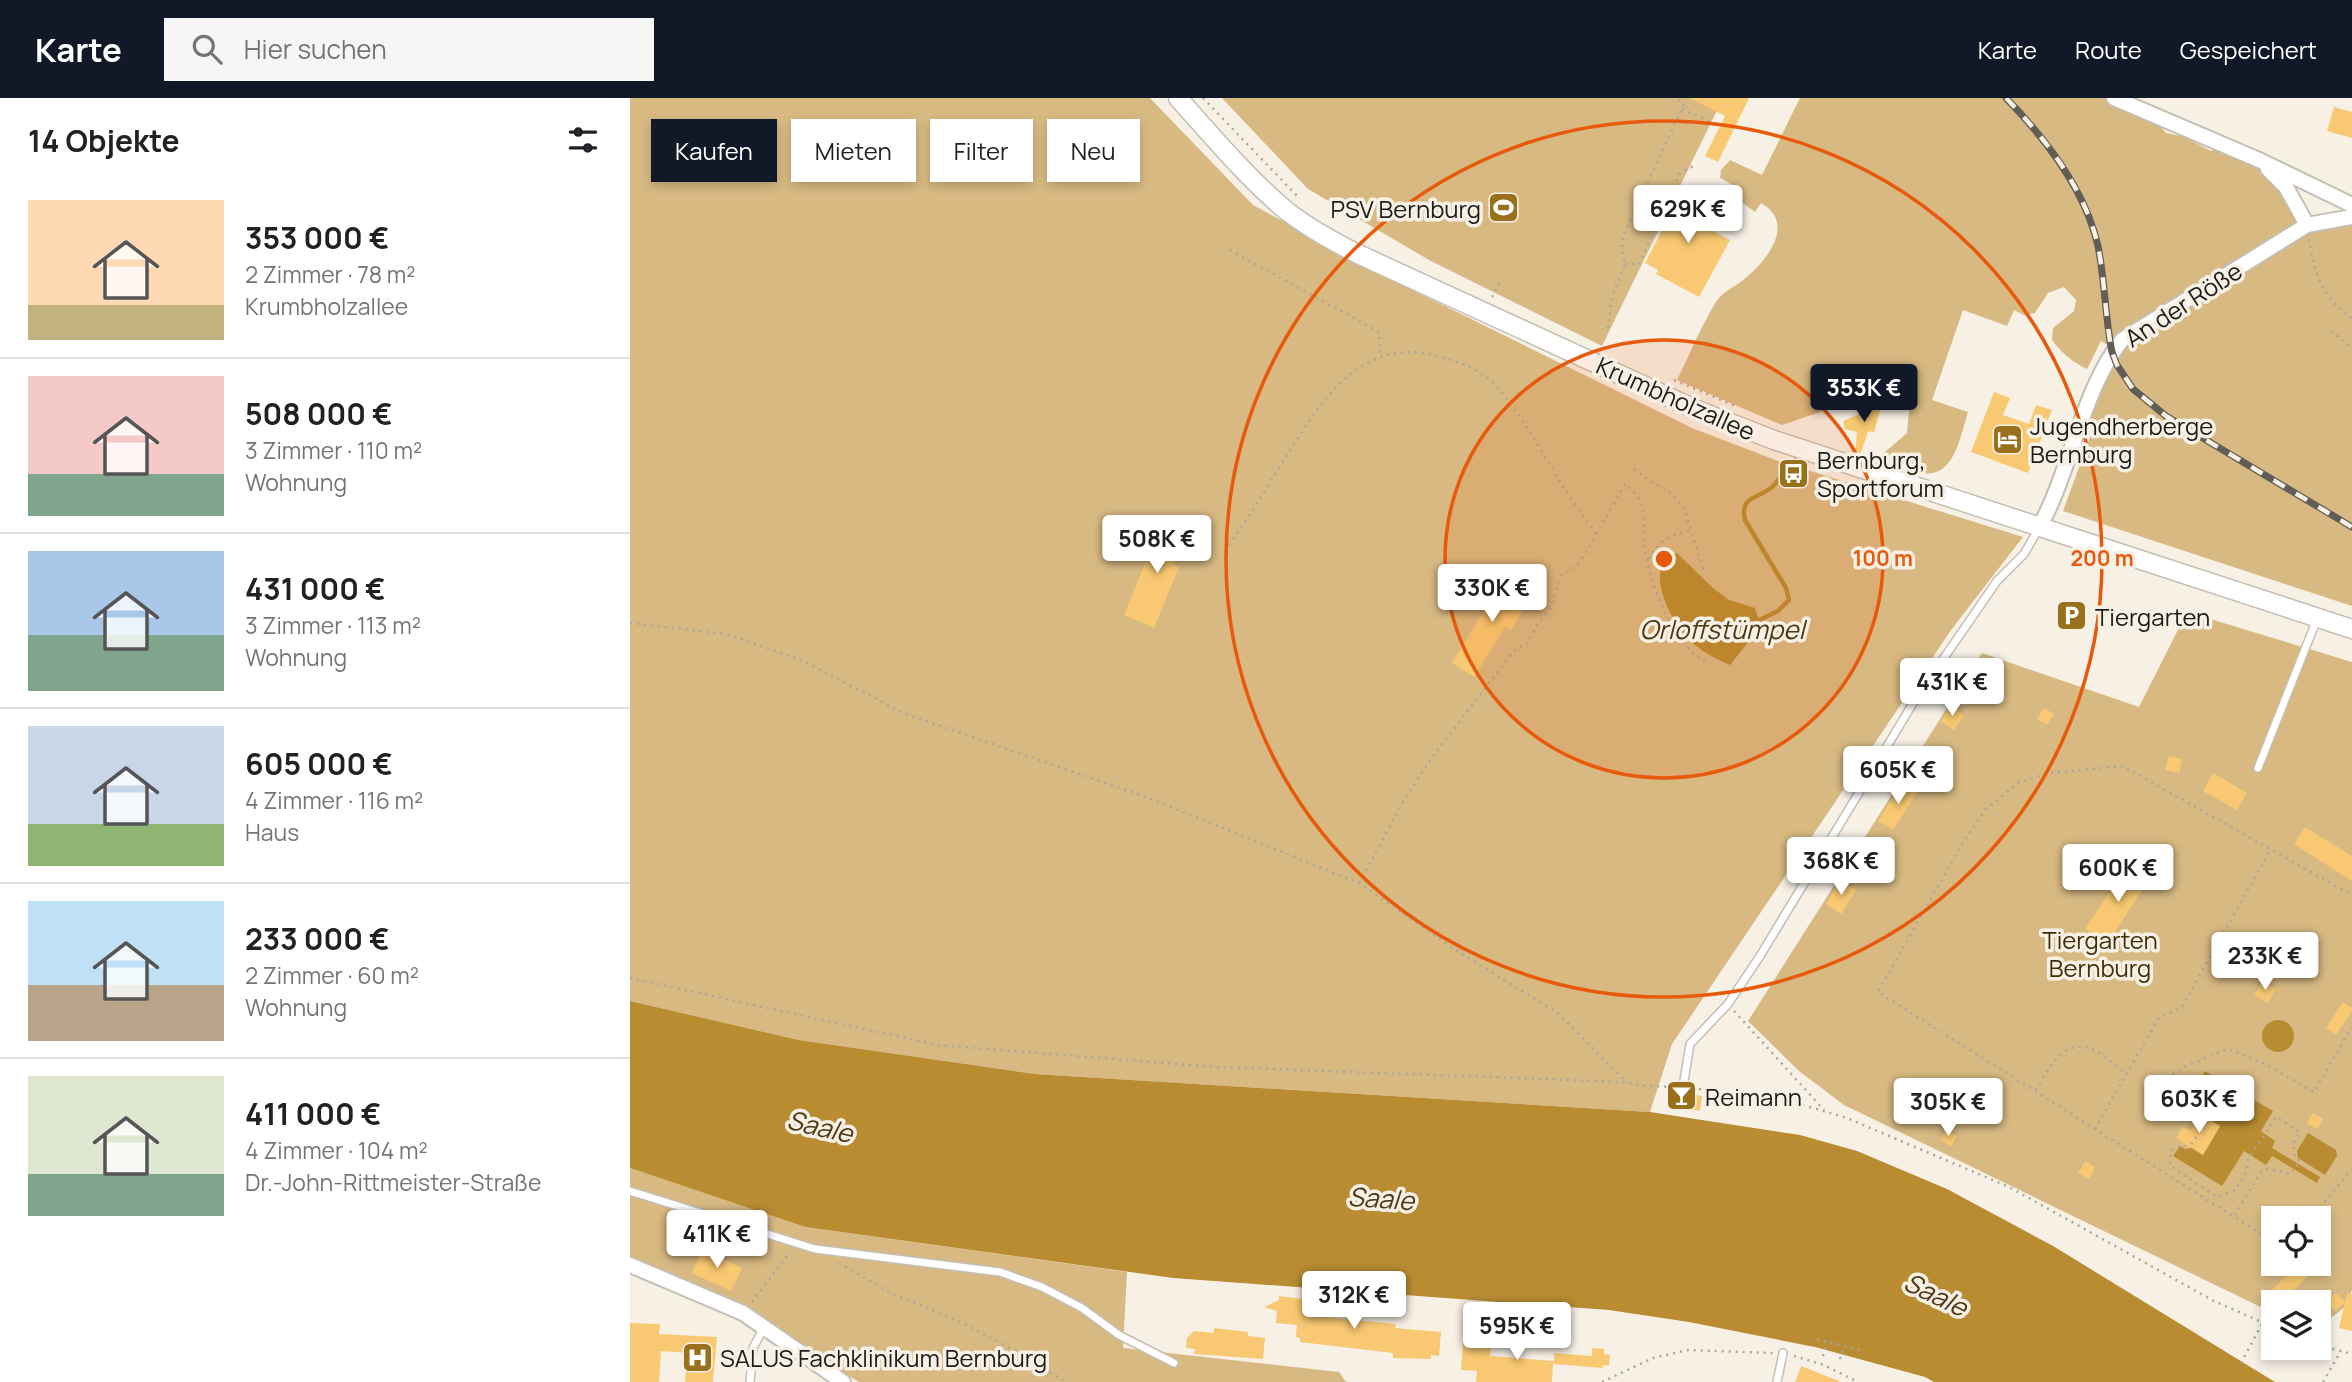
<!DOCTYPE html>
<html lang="de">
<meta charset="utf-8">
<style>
body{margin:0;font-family:Manrope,sans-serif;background:#f6f6f6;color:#202124;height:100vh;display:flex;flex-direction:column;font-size:26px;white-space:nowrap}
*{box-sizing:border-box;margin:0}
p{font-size:23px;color:#757577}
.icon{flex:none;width:38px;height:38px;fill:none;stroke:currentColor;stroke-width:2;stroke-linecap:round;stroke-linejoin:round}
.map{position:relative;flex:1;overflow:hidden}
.drawer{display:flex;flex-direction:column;background:#fff;width:630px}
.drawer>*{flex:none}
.guide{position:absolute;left:21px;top:21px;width:665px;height:63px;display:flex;gap:14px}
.controls{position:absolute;left:1631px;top:1108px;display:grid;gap:14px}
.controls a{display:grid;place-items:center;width:70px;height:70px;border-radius:0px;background:#fff;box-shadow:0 4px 10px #0003;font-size:35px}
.price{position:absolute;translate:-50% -60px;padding:0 16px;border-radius:7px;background:#fff;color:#222;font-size:23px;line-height:46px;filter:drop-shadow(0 2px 4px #0008)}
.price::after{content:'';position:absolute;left:50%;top:42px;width:21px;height:16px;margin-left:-10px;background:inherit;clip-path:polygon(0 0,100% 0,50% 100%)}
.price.active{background:#111827;color:#fff}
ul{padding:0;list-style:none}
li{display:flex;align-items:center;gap:21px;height:175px;padding:0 28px}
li+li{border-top:2px solid #e0e0e0}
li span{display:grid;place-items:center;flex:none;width:196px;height:140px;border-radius:0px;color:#555}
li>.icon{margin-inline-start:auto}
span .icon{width:84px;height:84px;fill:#fffc;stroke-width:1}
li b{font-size:30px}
h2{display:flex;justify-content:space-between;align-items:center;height:84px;padding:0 28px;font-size:30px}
.pill{padding:0 24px;border-radius:0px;background:#fff;box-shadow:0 4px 10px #0003;font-size:24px;line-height:63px}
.pill.active{background:#111827;color:#fff}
header{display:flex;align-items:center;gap:42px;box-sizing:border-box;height:98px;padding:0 35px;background:#111827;color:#fff}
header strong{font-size:33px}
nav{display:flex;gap:38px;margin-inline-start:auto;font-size:24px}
.search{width:490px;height:63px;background:#f6f6f6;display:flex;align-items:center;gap:18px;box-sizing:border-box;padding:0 24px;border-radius:0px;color:#757577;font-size:26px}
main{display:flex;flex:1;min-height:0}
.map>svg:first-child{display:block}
.green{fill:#d8b982;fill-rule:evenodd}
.water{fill:#b98c32}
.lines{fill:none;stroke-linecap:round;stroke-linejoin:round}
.stream{stroke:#b98c32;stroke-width:4.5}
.building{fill:#f8c972}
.service-casing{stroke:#c4beb3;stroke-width:10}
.minor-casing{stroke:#c4beb3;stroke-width:18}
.tertiary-casing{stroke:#c4beb3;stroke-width:21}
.path{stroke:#aba69d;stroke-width:2.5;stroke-dasharray:2 5;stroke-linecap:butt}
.service{stroke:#fff;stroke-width:7}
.minor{stroke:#fff;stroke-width:14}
.tertiary{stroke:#fff;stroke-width:18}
.rail-casing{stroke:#615e57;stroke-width:7}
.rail{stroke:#f7f0e5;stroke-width:4.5;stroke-dasharray:13;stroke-linecap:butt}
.ring{fill:none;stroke:#e8590c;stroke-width:3.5}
.labels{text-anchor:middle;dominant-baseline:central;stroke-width:7;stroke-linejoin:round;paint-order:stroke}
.poi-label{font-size:24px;fill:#1d1b17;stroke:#f7f0e5;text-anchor:start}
.street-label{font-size:24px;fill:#1d1b17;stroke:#f7f0e5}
.park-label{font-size:24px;fill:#412e07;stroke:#f7f0e5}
.water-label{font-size:26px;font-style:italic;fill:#4d3914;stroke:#f7f0e5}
.centre{fill:#e8590c;stroke:#f7f0e5;stroke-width:3.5}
.ring-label{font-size:21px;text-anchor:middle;font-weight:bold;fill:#e8590c;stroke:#f7f0e5;stroke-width:7;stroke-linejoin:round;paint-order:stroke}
</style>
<header>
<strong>Karte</strong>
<div class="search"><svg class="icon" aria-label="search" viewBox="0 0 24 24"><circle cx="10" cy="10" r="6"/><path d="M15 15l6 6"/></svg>Hier suchen</div>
<nav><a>Karte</a><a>Route</a><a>Gespeichert</a></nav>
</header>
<main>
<section class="drawer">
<h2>14 Objekte<svg class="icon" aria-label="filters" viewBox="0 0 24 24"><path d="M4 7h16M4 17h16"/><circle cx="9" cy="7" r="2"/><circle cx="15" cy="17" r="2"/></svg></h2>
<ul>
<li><span style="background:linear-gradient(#ffd9b3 75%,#c2b280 0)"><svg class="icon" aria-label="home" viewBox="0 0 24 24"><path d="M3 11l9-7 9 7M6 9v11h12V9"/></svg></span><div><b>353 000 €</b><p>2 Zimmer · 78 m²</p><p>Krumbholzallee</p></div></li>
<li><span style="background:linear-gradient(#f6c9c9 70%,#7fa58c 0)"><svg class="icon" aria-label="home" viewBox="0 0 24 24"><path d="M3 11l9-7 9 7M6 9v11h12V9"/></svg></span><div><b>508 000 €</b><p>3 Zimmer · 110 m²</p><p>Wohnung</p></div></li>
<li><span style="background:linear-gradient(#a9c7e8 60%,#7fa58c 0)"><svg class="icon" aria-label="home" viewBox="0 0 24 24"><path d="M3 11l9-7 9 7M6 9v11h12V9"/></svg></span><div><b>431 000 €</b><p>3 Zimmer · 113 m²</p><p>Wohnung</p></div></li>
<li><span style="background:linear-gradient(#c9d6e8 70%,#8fb573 0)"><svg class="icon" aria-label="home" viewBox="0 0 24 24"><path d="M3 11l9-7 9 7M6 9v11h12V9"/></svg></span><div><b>605 000 €</b><p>4 Zimmer · 116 m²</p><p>Haus</p></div></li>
<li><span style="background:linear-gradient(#bfe0f5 60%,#b9a48a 0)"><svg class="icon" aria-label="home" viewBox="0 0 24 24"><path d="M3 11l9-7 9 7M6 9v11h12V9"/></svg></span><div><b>233 000 €</b><p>2 Zimmer · 60 m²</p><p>Wohnung</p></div></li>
<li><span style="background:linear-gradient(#dfe7d0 70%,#7fa58c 0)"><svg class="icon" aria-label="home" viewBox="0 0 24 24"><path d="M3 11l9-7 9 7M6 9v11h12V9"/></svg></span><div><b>411 000 €</b><p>4 Zimmer · 104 m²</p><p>Dr.-John-Rittmeister-Straße</p></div></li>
</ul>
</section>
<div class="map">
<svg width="1722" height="1284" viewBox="0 0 1722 1284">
<rect width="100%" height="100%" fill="#f7f0e5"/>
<path class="green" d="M0,0H520L623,107L766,184L1062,330L1148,363L1393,439L1321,532L1042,946L1020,1014L405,976L169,942L0,903Z
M592,0H1093L972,248L799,162L678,91Z
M1170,0H1498L1522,19L1536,35L1555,39L1581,53L1588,48L1629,66L1676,126L1722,128V508L1433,413L1465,326L1462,323V317L1479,270L1489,254L1471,243L1457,271C1442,264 1432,255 1422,242L1423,230L1444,213L1446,202L1434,189L1418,195L1405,215L1394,217L1384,212L1377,228L1333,212L1302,302L1338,314C1330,339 1324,384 1288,374C1277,370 1265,361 1254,355L1277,335L1281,294L1255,269L1190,295L1196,312L1152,327L1047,282C1060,256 1071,228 1086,204C1092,194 1103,190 1112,183C1135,165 1168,126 1131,105L1125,114L1102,97L1105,88L1090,80L1091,72L1100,62L1132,77Z
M1557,514L1722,564V1192L1715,1209L1689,1229V1204H1643V1215L1214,1007L1169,973L1118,923L1352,555L1509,609ZM1643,1120H1689V1166H1643Z
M0,1070L175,1129L497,1174L493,1250L709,1274L716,1284H229L76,1190L0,1158Z"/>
<path class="water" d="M1047,455L1083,490L1099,502L1125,510L1131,528L1100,567C1082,559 1068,552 1055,537C1039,521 1012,463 1047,455Z
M0,903L169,942L405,976L1020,1014L1170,1037L1227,1053L1317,1091L1423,1148L1645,1284H1304L1295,1279L1185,1249L1059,1224L979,1212L543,1180L175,1129L0,1070Z
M1632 938a16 16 0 1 1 32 0a16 16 0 1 1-32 0Z
M1575,973L1643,1013L1631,1033L1645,1043L1642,1050L1690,1079L1687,1085L1642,1058L1636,1067L1614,1053L1592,1088L1543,1058L1550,1048L1555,1051L1561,1050L1573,1057L1590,1028L1577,1020L1580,1013L1559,999Z
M1678,1035L1706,1052L1707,1058L1695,1077L1668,1060L1667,1053Z"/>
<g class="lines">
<path class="stream" d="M1127,523L1148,513L1159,502L1156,490L1115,422C1109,397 1130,401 1143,388C1151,380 1158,370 1165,362"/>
</g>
<path class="building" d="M1060,0H1119L1088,64L1075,58L1095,18Z
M1704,9L1722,14V40L1697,33Z
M1055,89L1086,106L1074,128L1100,142L1069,199L1026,176L1028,172L1015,165Z
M1364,294L1380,300L1373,317L1399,326L1406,307L1422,312L1398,375L1341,354Z
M1253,303L1244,334L1238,333L1230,358L1225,357L1227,334L1215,331L1213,323L1237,313L1241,304Z
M533,421L557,431L543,467L549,469L524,530L494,517Z
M873,479L902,497L881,532L875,529L844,579L822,565L854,513L847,509L861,486L867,489Z
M1320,608L1334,617L1324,632L1311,623Z
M1414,610L1424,616L1417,627L1407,621Z
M1539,658L1552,661L1549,675L1535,672Z
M1583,675L1617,695L1607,712L1573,693Z
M1273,684L1288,693L1263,732L1248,723Z
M1675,729L1722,758V783L1664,746Z
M1499,765L1520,780L1477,846L1455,831Z
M1210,782L1226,792L1211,816L1196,806Z
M1622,834L1648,850L1642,860L1645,861L1634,883L1603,865Z
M1633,883L1646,891L1638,905L1624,897Z
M1713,904L1722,910V913L1706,937L1696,930Z
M1043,993L1072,998L1070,1013L1041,1008Z
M1683,1015L1693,1021L1687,1031L1677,1025Z
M1570,1017L1590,1028L1573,1057L1561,1049L1555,1050L1554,1045L1546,1040L1553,1028L1560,1033Z
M1316,1031L1327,1038L1321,1048L1310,1042Z
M1455,1063L1465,1069L1459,1081L1448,1075Z
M72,1152L112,1170L101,1193L62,1175Z
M1668,1166H1677L1684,1172L1652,1203L1640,1194Z
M1706,1195L1715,1204L1705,1213L1697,1204Z
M1717,1195L1722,1196V1233L1709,1230Z
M649,1198L698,1204L696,1219L766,1226L765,1230L811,1234L809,1258L801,1257V1261L763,1260V1255L670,1244V1240L666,1239L667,1227L646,1225L647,1213L634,1209L649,1202Z
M0,1225L30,1226L29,1236L87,1239L83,1284H55L58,1255L31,1253L29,1284H0Z
M584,1230L618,1234V1238L635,1240L633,1261L564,1256L565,1251L556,1250L557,1240L564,1233L584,1235Z
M834,1231L862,1234L860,1258L924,1263V1255L962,1258V1250L974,1251V1256L980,1257L979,1268L973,1267V1270L923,1266L922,1284H846L847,1273L831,1272Z
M1171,1268L1209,1283V1284H1165Z"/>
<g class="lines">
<defs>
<path id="service" d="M1628,670L1687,521
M1053,989L1060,946L1098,906L1130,858L1285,602L1367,483L1394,456L1409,430
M0,1093L185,1151L370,1174L412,1189L452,1210L489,1237L544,1265
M120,1284L123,1250L134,1229
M1147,1284L1153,1255"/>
<path id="minor" d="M1484,0L1629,62L1722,107
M1638,71L1656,89L1677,127
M1409,430C1441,372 1452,292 1492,242L1677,127L1722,119
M0,1167L113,1215L213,1284"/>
<path id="tertiary" d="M548,0C583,39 618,81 658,114C680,131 704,144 728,156L1067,312L1144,342L1722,531"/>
</defs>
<use href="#service" class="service-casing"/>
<use href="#minor" class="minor-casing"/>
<use href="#tertiary" class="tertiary-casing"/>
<path class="path" d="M573,0L670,101
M1052,11L1086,26
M1679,141C1684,174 1692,201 1722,220
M600,152L749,234L750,259
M995,166H1009L1050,75L1067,66
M862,199L871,181
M978,230L982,199L995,166L992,149L993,138L1054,6L1046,0
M1701,233L1722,250
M1044,282L1108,309
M1004,371L1021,384L1038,392L1054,411L1074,474
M599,447C618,420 636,391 654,362C689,306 729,237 808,258C830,264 852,272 868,290C893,318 910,352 930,383C941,401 954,419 966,436
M1019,461C1028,443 1042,436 1061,433
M0,525L96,536L134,549L173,563L273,615L516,699L729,785L830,855L928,915L996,984
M729,785L774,702L803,658L880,558L887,550L898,545L905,530L921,509L931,478L946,468L954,458L995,386C1000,391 1007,397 1010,402C1016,413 1013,433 1014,446C1019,483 1043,551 1080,566
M0,880L308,947L585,969L996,984L1006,987L1041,989
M1104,913L1194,1012
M1062,990L1159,1003L1217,1020L1379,1089L1584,1203L1643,1229
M1406,992C1415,976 1431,945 1454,949C1468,951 1485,967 1496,976
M1465,1031L1528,921L1552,909L1641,751
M1605,1117L1630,1075L1637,1071L1661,1076L1670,1063L1665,1060L1663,1045L1670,1034L1646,1019L1618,1062L1617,1073L1605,1092L1587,1099L1540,1068L1541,1053L1547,1049L1561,1047C1568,1036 1576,1027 1577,1014L1545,991L1543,987V976L1556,968L1598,951L1635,966L1684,994L1722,929
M1681,1120L1722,1071
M1643,1140L1641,1142L1248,894L1329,751L1355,712L1388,685L1419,675L1493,668L1722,797
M209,1165L261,1195L328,1223L386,1253L436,1284
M122,1204L160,1154
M1187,1241L1230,1252
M1689,1247L1722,1256
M1164,1258L1194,1267L1228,1284
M1193,1258L1197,1244
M1210,1261L1214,1248
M1611,1265L1633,1224
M972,1284L1023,1260L1058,1252L1144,1255
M1693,1284L1711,1253"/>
<use href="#service" class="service"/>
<use href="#minor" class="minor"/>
<use href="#tertiary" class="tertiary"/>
<defs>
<path id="rail" d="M1376,0C1416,41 1455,91 1468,148C1475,183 1475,219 1482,254L1487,267L1503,291L1536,318L1722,429"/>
</defs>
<use href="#rail" class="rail-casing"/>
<use href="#rail" class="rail"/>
</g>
<circle cx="1034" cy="461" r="219" fill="#e8590c" fill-opacity=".12"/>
<g class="ring">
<circle cx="1034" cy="461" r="219"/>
<circle cx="1034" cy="461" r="438"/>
</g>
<defs>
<symbol id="stadium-square" viewBox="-11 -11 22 22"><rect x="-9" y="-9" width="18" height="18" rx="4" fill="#99711d" stroke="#f7f0e5"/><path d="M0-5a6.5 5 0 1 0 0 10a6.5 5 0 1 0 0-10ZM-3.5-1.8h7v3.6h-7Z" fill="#fff"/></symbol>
<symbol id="hotel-square" viewBox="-11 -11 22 22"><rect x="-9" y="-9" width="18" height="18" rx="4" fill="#99711d" stroke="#f7f0e5"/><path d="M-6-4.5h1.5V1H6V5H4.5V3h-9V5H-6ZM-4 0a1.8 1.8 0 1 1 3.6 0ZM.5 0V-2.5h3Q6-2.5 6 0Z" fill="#fff"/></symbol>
<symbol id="bus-square" viewBox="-11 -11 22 22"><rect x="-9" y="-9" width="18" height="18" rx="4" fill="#99711d" stroke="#f7f0e5"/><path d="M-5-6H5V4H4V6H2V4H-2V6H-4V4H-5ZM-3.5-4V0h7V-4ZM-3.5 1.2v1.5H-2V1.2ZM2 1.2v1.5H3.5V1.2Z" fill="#fff"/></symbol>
<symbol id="parking-square" viewBox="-11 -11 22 22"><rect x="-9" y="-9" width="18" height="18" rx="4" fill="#99711d" stroke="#f7f0e5"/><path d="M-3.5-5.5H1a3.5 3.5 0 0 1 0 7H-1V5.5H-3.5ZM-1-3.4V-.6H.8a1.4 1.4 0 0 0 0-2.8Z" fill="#fff"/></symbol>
<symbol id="bar-square" viewBox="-11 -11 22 22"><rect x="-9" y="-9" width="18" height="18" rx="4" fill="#99711d" stroke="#f7f0e5"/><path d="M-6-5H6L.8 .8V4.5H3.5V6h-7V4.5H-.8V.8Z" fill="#fff"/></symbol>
<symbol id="hospital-square" viewBox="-11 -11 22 22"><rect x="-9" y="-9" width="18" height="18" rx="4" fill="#99711d" stroke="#f7f0e5"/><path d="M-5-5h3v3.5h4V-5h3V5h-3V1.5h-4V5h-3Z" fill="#fff"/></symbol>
</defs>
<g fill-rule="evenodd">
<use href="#stadium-square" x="856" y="92" width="35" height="35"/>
<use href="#hotel-square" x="1360" y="324" width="35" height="35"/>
<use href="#bus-square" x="1146" y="358" width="35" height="35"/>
<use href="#parking-square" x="1424" y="500" width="35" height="35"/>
<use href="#bar-square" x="1034" y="980" width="35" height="35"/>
<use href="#hospital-square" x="50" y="1242" width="35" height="35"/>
</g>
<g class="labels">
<g class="poi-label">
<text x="851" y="110" text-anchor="end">PSV Bernburg</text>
<text x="1400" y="327">Jugendherberge<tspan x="1400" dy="28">Bernburg</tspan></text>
<text x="1187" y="361">Bernburg,<tspan x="1187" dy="28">Sportforum</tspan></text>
<text x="1465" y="518">Tiergarten</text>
<text x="1075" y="998">Reimann</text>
<text x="90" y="1259">SALUS Fachklinikum Bernburg</text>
</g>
<g class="street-label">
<text transform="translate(1553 206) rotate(-33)">An der Röße</text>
<text transform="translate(1046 300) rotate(24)">Krumbholzallee</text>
</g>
<g class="park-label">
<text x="1470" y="841">Tiergarten<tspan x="1470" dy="28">Bernburg</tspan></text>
</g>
<g class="water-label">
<text x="1092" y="531">Orloffstümpel</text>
<text transform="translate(190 1028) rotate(13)">Saale</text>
<text transform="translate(751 1100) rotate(4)">Saale</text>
<text transform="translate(1306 1196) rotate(26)">Saale</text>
</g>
</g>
<circle cx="1034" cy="461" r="10" class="centre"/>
<g class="ring-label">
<text x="1253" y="468">100 m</text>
<text x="1472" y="468">200 m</text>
</g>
</svg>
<div class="controls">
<a><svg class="icon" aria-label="locate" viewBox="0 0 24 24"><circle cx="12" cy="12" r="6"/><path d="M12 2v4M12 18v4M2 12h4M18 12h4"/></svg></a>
<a><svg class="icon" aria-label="layers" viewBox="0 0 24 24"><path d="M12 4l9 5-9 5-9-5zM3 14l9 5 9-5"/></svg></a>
</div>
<b class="price" style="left:1058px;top:147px">629K €</b>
<b class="price active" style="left:1234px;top:326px">353K €</b>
<b class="price" style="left:527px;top:477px">508K €</b>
<b class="price" style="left:862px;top:526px">330K €</b>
<b class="price" style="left:1322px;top:620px">431K €</b>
<b class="price" style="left:1268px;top:708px">605K €</b>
<b class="price" style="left:1211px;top:799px">368K €</b>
<b class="price" style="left:1488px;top:806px">600K €</b>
<b class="price" style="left:1635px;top:894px">233K €</b>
<b class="price" style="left:1569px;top:1037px">603K €</b>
<b class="price" style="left:1318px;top:1040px">305K €</b>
<b class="price" style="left:87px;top:1172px">411K €</b>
<b class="price" style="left:724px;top:1233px">312K €</b>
<b class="price" style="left:887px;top:1264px">595K €</b>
<div class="guide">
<a class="pill active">Kaufen</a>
<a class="pill">Mieten</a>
<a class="pill">Filter</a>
<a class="pill">Neu</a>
</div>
</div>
</main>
